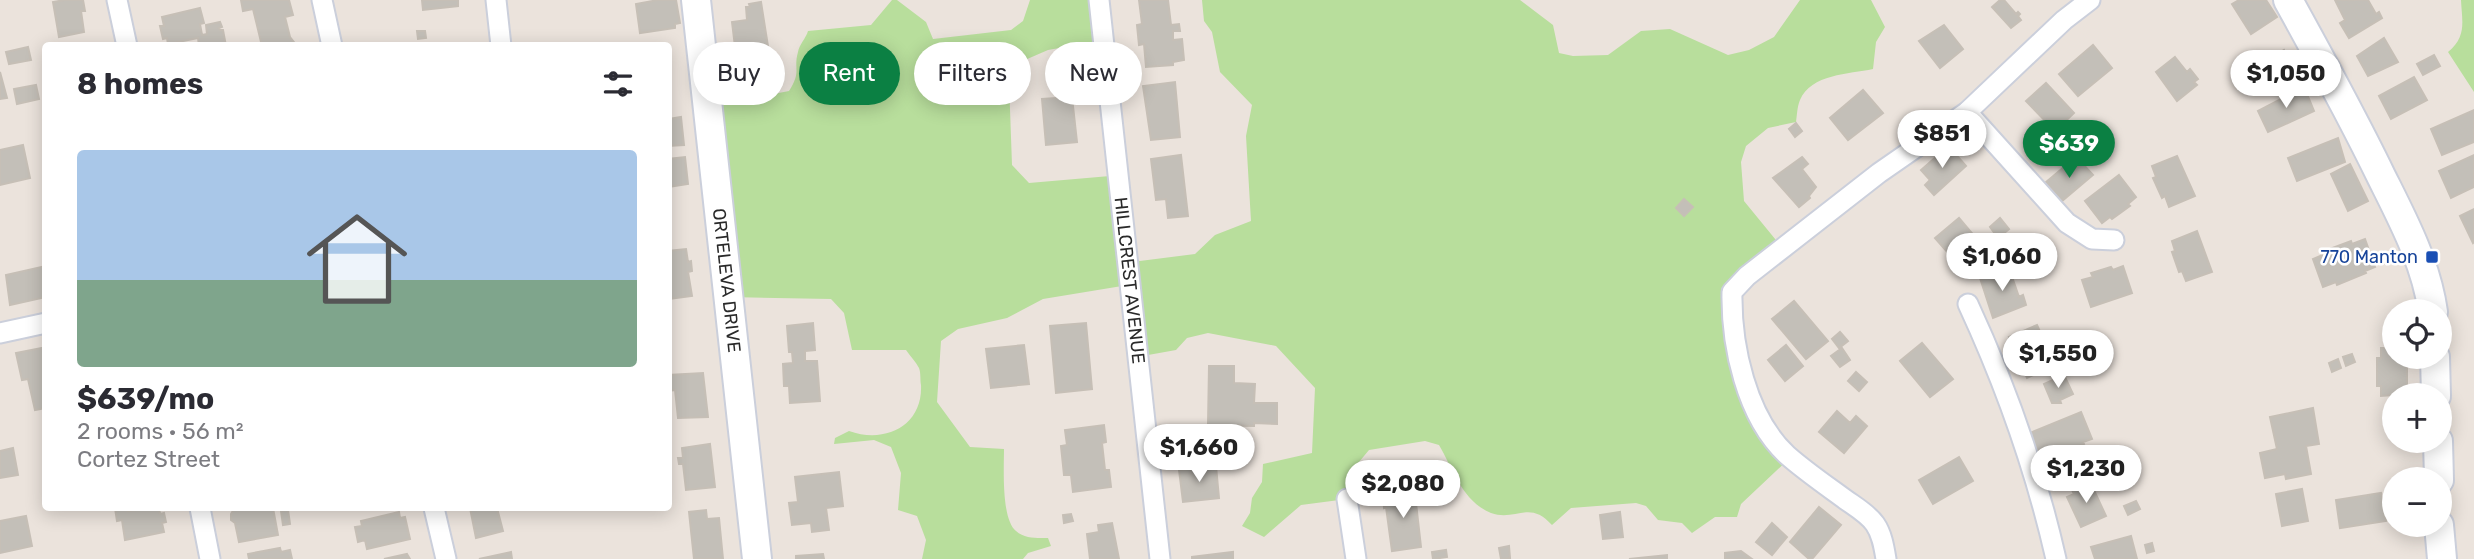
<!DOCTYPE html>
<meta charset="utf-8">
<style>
body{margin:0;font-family:Rubik,sans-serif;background:#f7f7f7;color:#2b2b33;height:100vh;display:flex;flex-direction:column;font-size:26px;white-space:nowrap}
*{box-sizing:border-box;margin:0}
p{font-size:23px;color:#7c7c81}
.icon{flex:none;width:38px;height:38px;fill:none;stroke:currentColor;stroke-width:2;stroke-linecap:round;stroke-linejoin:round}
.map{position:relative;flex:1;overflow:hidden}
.side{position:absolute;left:42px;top:42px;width:630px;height:469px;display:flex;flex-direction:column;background:#fff;border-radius:7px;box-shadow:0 4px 18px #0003}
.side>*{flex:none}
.top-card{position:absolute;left:693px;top:42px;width:665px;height:63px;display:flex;gap:14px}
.controls{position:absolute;left:2382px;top:299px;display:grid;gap:14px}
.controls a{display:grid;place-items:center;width:70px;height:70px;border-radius:50%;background:#fff;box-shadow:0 4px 18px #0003;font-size:35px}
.price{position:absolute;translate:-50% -60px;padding:0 16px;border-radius:24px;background:#fff;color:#222;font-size:23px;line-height:46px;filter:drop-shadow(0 2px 4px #0008)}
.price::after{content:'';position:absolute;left:50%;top:42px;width:21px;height:16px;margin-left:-10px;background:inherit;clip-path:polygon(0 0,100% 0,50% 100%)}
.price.active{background:#0b8043;color:#fff}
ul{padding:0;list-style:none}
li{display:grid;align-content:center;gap:14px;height:371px;padding:0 35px}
li span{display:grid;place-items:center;height:217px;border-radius:7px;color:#555}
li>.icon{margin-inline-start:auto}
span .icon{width:126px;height:126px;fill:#fffc;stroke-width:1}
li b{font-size:30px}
h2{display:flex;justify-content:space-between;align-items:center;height:84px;padding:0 35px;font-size:30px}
.chip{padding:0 24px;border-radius:32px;background:#fff;box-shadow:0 4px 18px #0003;font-size:24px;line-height:63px}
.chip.active{background:#0b8043;color:#fff}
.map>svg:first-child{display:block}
.green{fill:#b8de9c}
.building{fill:#c3bfb8;stroke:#c6bfb6;stroke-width:2}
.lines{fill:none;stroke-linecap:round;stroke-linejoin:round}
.street-casing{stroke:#cbcfdb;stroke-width:23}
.secondary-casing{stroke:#cbcfdb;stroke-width:32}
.street{stroke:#fff;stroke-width:19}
.secondary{stroke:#fff;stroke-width:28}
.transit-dot{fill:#1a4fb4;stroke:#fff;stroke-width:2.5}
.labels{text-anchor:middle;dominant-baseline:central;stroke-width:5;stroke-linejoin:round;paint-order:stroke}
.transit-label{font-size:18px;fill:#164399;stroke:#fff;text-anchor:end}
.street-label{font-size:18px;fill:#2a2a2a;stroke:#fff}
</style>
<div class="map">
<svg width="2474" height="559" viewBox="0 0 2474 559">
<rect width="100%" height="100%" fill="#ebe3dc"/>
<path class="green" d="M892,0H897L926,22L933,39L1011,30L1023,21L1030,0H1096L1098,41L1048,50L1018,63L1009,81L1012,165L1029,183L1110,176L1124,263L1195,254L1215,235L1251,221L1246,136L1252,105L1220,72L1212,32L1204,21L1202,0H1520L1553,25L1559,53L1573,56L1608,55L1641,31L1670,29L1728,55L1749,50L1774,37L1800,0H1871L1885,27L1876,42L1873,69C1849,74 1811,74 1800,100C1797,107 1797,116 1796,122L1768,128L1746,146L1741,162L1744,201L1780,245L1733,294L1746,385L1792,456L1741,504L1737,517H1715L1692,533L1682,523L1658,520L1646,506L1636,503L1571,508L1552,525C1529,499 1516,522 1491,513C1462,501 1453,469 1439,445L1425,441L1369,450L1349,474L1347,499L1301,505L1264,537L1242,526L1250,513L1252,498L1262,482L1263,464L1312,453L1315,388L1276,346L1208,333L1187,338L1176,350L1137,357L1122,286L1043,299L1007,318L958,329L941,341L937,402L970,447L1004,449C1004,467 1001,519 1016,531C1025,539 1037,538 1048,538L1051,546L1028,553L1023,559H922L926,540L917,516L898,510L901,473L891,447L874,440L834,444L835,438L849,431C885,444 923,426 921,385C920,380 921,373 919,368C916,362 910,356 906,350H852L844,313L831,299L729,297L711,106L789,91C802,70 793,70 798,52C799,45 806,38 808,31L871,25Z
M2461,0H2474V92L2448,52C2467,36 2462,22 2461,0Z"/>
<path class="building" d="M65,0H83L85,11H81L84,32L59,37L53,2Z
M241,0H289L293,15L285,17L290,37L297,46H262L253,9L243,11Z
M422,0H458V6L423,10Z
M658,0H676L680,23L675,24V28L640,33L636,4Z
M1139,0H1168L1171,25L1179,24L1180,31H1173V40L1182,39L1184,60L1173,62V65L1146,67L1144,44L1139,45L1137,25L1142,24Z
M2000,0H2004L2016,14L2018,12L2020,14L2018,16L2021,20L2011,28L1992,7Z
M2239,0H2266L2277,17L2251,34L2232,4Z
M2335,0H2368L2376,14L2379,12L2382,18L2349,38L2340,23L2345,20Z
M761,2L770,59L737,63L732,22L747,20L746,7H750L749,4Z
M200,8L204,23L200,24L202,35L207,34L206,25L220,22L222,27L219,28L220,30H223L226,46H199L198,38L168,44L167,38L163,39L160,26H164L162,17Z
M1944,25L1963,49L1940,68L1919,41Z
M417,31H425L426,38L418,39Z
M2384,38L2398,62L2368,76L2357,56Z
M2093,45L2112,68L2078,96L2059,74Z
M28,47L31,60L9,64L6,52Z
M2284,50L2299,75L2269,92L2255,69Z
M2434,55L2440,66L2423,75L2417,64Z
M2175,57L2187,72L2190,69L2198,79L2194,82L2197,85L2177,101L2156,72Z
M0,72L7,98L0,99Z
M2414,77L2427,100L2391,119L2379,96Z
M1175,82L1180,137L1151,140L1143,86Z
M2046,83L2074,113L2055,131L2026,101Z
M36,85L39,99L17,104L14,89Z
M2304,87L2314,111L2268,132L2258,111Z
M1863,90L1883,113L1848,140L1830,118Z
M1072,97L1077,142L1046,145L1042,99Z
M2474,110V142L2442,155L2431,129Z
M681,117L684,145L668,146V119Z
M1796,123L1802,131L1795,137L1789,129Z
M2338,138L2345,162L2297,181L2288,158Z
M23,145L30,178L0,185V150Z
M1950,148L1966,166L1934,195L1925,185L1930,180L1921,170L1944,150L1946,151Z
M1181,155L1188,216L1168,218L1166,199L1156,200L1151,159Z
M2474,155V187L2451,198L2439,171Z
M2177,156L2195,196L2169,207L2165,196L2162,198L2153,178L2156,177L2152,166Z
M685,157L688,184L668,187V159Z
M1802,157L1808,164L1802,169L1816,187L1809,196L1810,198L1799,207L1773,178Z
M2071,161L2077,167L2082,163L2093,175L2062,201L2046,182Z
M2350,164L2368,201L2348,211L2331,174Z
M2119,175L2136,197L2128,204L2130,206L2112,219L2110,217L2102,223L2085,201Z
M1684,199L1693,207L1684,216L1676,208Z
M2474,209V242L2473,243L2460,216Z
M1959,218L1986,250L1963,270L1935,238Z
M2000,218L2009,229L1998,238L1990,227Z
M2197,231L2212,272L2186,281L2182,271L2179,272L2172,252L2175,251L2172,241Z
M2365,239L2375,267L2365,271L2366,273L2337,285L2336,282L2323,287L2313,259L2325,254L2324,251L2351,241L2352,244Z
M686,249L688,262L691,261L692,271L688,272L692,296L668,299V251Z
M46,266V297L10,305L6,275Z
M2123,266L2132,293L2091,307L2082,280L2093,277L2091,273L2111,267L2113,270Z
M2009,268L2019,297L2023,295L2026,305L1993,318L1980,278Z
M1794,301L1828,341L1806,359L1772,319Z
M813,323L815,350L805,351V361H817L820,401L790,403L789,386H784L783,364L793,363L792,352H789L787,326Z
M1086,323L1092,389L1056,393L1050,326Z
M2037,325L2055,365L2027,378L2009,337Z
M1840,332L1848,341L1839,348L1832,339Z
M1922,343L1953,379L1930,397L1900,361Z
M1024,345L1029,384L991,388L986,349Z
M1786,345L1803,366L1785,381L1768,360Z
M42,348L46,362V408L35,410L28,379L22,380L16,353Z
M1842,348L1850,360L1840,367L1831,356Z
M2381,348H2394V357H2407V394L2381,396V386H2377V358H2381Z
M2352,354L2355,362L2346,366L2343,357Z
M2338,359L2341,368L2332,372L2329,363Z
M1209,366H1234V383L1255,384L1254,403H1277V424L1254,423V426L1208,425Z
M1856,372L1867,382L1859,391L1848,381Z
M703,373L708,417L678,418L675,390L668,391V375Z
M2064,375L2073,394L2060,400L2061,403H2052L2044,384Z
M2313,408L2319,444L2306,446L2311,474L2286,479L2285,474L2265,478L2260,453L2277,449L2270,417Z
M1837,411L1850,423L1856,416L1867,426L1844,453L1819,432Z
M2081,412L2092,439L2083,442L2084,444L2042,461L2030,433Z
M1104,425L1106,442L1102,443L1105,470H1109L1111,487L1073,492L1071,475H1064L1061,446L1067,445L1065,430Z
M710,444L715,487L686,490L683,464H679L678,458H683L682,448Z
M13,448L18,475L0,478V451Z
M1959,457L1973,481L1933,504L1919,480Z
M1216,466L1219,498L1183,502L1179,470Z
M839,472L843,506L826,508L829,530L812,532L811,523L792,525L789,503L798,502L795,477Z
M1409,475L1410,485L1397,486L1396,477Z
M2081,481L2085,491L2093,488L2106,516L2081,527L2067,497L2074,494L2070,486Z
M2302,489L2308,521L2282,526L2276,494Z
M1421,491L1422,503H1416L1421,547L1392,551L1386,507L1384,508L1383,495Z
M2381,493L2386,521L2340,528L2336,500Z
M2136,501L2140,509L2128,515L2124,506Z
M1819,507L1841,525L1812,559H1809L1790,542Z
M115,508H128V511L159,508L160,514L164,513L166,522L162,523L164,532L125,540L122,520L117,521Z
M243,508H273L278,535L239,542L235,523L231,520V514L234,509Z
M470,508H497L503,531L476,538Z
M288,510L290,524L283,525L281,511Z
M706,510L707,519L719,518L723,559H694L689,512Z
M399,512L400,518L405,517L410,539L367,549L365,540L358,542L355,527L362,526L361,521Z
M1620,512L1623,537L1603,539L1600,515Z
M1071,514L1073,521L1064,523L1063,515Z
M26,516L32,546L0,553V521Z
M1112,523L1119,559H1090L1087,534L1099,532L1098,525Z
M1772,523L1787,537L1772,555L1756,542Z
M2131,536L2137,559H2095L2091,547Z
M2152,543L2154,551L2147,553L2145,545Z
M1509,546L1510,558L1501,559L1499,548Z
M280,548L281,552L290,550L292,559H249L248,554Z
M1446,550L1447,557L1433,559L1432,552Z
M1741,551L1752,559H1725V553Z
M511,552L512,559H479Z
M1233,552V559H1192V557Z
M407,554L410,559H384Z
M823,554L824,559H796V556Z
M1667,555V559H1629Z"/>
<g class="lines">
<defs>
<g id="street">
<path d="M117,0L127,46"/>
<path d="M322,0L332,46"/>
<path d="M496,0L501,46"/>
<path id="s1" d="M1099,0L1160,559"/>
<path d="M1967,112L2067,223L2092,239L2114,240"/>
<path d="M1968,304C2006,386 2036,471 2056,559"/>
<path d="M0,333L46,323"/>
<path d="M1347,499L1356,559"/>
<path d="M200,508L210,559"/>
<path d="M434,508L446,559"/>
<path d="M1886,559C1884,547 1882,534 1875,524C1868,514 1856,507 1846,500C1827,486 1805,471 1787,455C1746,417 1731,345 1732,292L1747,276L1879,173L1967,112L2064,20L2090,0"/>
</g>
<g id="secondary">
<path id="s2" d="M696,0L757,559"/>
<path d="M2288,0C2320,58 2352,116 2381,176C2403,220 2426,263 2433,312"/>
<path d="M2435,357L2436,396"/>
<path d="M2438,441L2439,480"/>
<path d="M2439,525L2442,559"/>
</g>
</defs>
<use href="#street" class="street-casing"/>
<use href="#secondary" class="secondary-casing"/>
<use href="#street" class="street"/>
<use href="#secondary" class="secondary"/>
</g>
<rect class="transit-dot" x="2425" y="250" width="14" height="14" rx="3.5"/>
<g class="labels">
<g class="transit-label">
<text x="2418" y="257">770 Manton</text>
</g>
<g class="street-label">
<text stroke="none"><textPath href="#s2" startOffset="282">ORTELEVA DRIVE</textPath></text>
<text stroke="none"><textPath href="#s1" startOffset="282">HILLCREST AVENUE</textPath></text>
</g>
</g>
</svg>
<div class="controls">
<a><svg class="icon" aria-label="locate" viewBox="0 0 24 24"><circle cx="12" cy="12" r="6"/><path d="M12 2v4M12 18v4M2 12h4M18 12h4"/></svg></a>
<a>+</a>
<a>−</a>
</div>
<b class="price" style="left:2286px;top:110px">$1,050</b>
<b class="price" style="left:1942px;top:170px">$851</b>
<b class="price active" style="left:2069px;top:180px">$639</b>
<b class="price" style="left:2002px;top:293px">$1,060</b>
<b class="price" style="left:2058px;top:390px">$1,550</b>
<b class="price" style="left:1199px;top:484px">$1,660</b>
<b class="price" style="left:2086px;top:505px">$1,230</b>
<b class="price" style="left:1403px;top:520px">$2,080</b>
<div class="top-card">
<a class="chip">Buy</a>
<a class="chip active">Rent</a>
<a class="chip">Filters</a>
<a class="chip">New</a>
</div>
<section class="side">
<h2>8 homes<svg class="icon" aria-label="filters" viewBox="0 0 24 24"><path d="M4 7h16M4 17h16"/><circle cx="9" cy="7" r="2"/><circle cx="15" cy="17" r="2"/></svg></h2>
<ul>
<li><span style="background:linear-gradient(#a9c7e8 60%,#7fa58c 0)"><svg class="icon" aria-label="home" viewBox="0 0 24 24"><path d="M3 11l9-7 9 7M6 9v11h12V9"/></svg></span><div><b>$639/mo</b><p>2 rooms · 56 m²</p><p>Cortez Street</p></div></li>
</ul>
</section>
</div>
